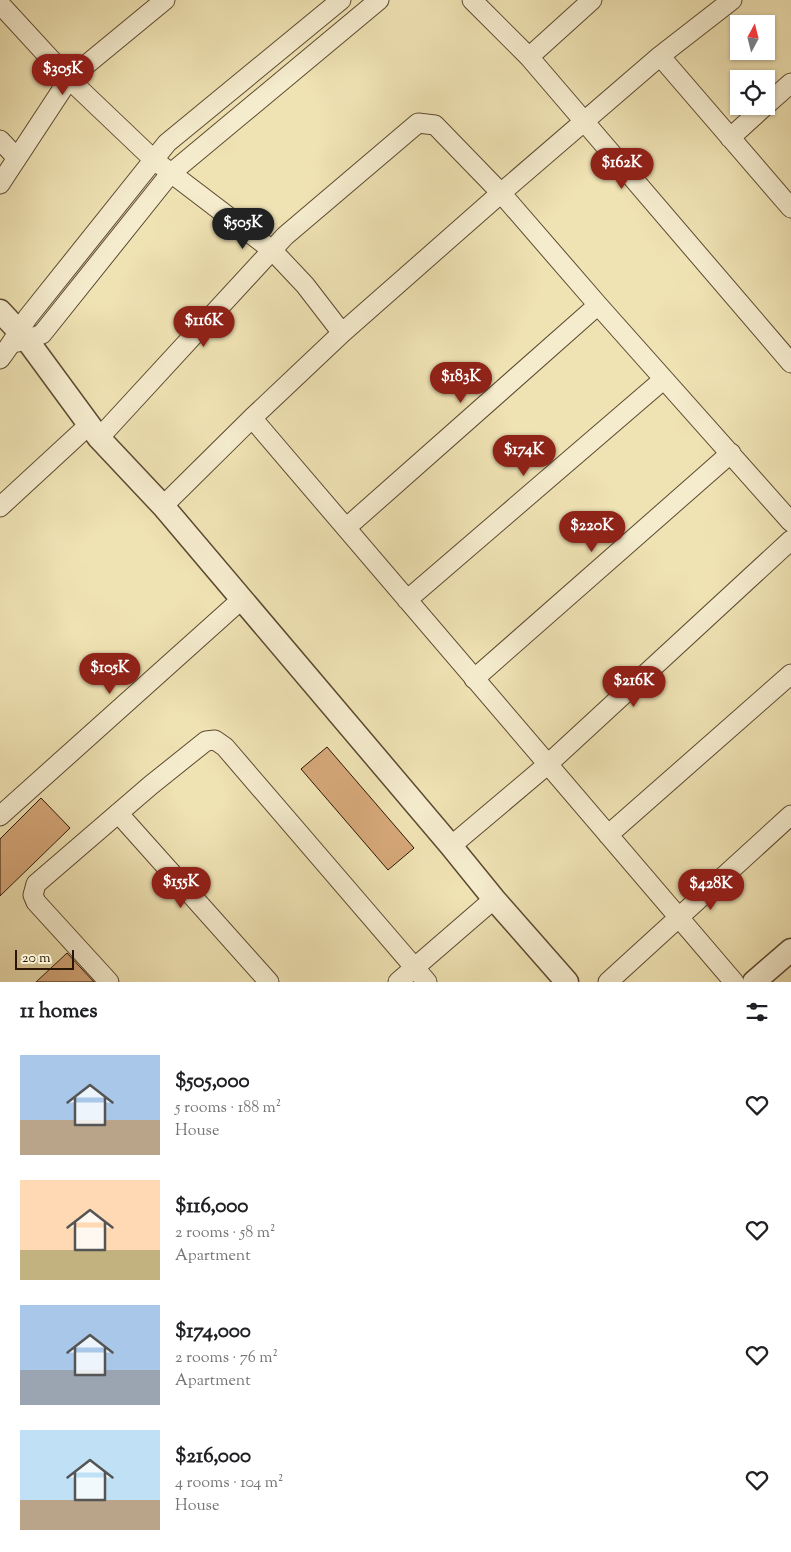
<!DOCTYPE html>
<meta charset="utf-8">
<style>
body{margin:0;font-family:"Sorts Mill Goudy",serif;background:#f2f2f2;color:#202124;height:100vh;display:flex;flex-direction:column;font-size:19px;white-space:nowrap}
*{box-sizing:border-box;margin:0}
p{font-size:16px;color:#757577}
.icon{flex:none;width:28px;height:28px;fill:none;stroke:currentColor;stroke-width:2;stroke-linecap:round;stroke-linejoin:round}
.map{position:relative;height:982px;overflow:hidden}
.sheet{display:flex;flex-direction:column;background:#fff;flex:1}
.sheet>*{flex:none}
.needle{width:32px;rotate:7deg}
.tools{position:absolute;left:730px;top:15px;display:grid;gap:10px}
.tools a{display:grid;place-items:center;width:45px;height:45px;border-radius:0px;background:#fff;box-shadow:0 1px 4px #0004;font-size:25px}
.scale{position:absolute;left:15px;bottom:12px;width:59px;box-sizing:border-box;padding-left:5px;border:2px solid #2b1605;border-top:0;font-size:14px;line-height:18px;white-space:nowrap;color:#2b1605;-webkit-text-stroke:4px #f5ecce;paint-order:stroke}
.price{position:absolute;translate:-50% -42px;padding:0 11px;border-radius:18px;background:#8f2418;color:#fff;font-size:16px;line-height:32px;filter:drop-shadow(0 1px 2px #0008)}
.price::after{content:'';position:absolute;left:50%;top:30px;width:15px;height:11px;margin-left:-8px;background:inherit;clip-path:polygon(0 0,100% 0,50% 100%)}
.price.active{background:#222;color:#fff}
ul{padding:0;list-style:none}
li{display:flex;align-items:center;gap:15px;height:125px;padding:0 20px}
li span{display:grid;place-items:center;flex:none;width:140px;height:100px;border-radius:0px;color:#555}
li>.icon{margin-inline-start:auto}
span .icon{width:60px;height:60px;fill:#fffc;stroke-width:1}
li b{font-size:21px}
h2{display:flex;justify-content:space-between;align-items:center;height:60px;padding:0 20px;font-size:21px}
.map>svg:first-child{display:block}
.building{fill:#d5a779;stroke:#2b1605}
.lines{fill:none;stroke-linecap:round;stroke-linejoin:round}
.minor-casing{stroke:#5c4930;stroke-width:21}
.tertiary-casing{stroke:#5c4930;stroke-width:25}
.minor{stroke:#f5ecce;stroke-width:19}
.tertiary{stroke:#f5ecce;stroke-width:22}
</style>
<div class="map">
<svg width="791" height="982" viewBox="0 0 791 982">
<rect width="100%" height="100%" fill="#efe2b3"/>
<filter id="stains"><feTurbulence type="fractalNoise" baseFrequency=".004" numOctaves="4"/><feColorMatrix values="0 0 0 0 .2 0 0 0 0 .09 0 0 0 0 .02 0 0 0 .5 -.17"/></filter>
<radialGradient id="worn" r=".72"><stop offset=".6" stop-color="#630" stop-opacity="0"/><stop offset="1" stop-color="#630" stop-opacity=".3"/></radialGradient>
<path class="building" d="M327,747L414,848L388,870L301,769Z
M41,798L70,828L0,896V839Z
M67,953L94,982H36Z"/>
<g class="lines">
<defs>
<path id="minor" d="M472,0L529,57L791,363
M0,4L69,79L154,160L272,250L305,285L342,333
M660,56L791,208
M529,57L592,0
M766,105L791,83
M730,138L765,106
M0,140L16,157
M0,184L69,79L165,0
M13,343L27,340L42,334L170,174L379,0
M0,359C11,345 18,332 28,317L167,143L341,0
M252,418L734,982
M99,438L285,236L418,123L435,125L501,193L598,305L791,522
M163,506L252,418L342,333L501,193L660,56L732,0
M0,507L90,424
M346,528L598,305
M407,600L664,379
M474,679L731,453
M118,813L269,982
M0,816L242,599
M608,835L791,674
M451,846L547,765L791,540
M109,982L36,902L33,895L36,884L151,785L206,741L215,740L225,747L427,982
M398,982L494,899
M608,982L791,815"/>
<path id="tertiary" d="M0,311L27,340L99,438L163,506L451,846L494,899L567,982
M754,982L791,950"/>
</defs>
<use href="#minor" class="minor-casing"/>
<use href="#tertiary" class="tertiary-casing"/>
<use href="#minor" class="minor"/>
<use href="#tertiary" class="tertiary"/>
</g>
<rect width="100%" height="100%" filter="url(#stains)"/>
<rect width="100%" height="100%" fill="url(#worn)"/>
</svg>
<div class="tools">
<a><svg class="needle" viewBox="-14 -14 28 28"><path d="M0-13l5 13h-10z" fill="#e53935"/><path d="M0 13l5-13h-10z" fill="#757577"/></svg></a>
<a><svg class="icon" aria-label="locate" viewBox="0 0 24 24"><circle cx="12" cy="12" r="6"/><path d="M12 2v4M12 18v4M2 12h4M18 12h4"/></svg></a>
</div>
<div class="scale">20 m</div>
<b class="price" style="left:63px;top:96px">$305K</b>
<b class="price" style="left:622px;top:190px">$162K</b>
<b class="price active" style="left:243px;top:250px">$505K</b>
<b class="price" style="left:204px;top:348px">$116K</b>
<b class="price" style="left:461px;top:404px">$183K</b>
<b class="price" style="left:524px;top:477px">$174K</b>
<b class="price" style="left:592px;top:553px">$220K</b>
<b class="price" style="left:110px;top:695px">$105K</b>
<b class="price" style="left:634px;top:708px">$216K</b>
<b class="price" style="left:181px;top:909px">$155K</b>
<b class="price" style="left:711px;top:911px">$428K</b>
</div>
<section class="sheet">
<h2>11 homes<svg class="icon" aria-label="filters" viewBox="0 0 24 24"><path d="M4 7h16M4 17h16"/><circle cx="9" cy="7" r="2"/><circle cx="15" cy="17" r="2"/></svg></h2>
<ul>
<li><span style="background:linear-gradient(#a9c7e8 65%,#b9a48a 0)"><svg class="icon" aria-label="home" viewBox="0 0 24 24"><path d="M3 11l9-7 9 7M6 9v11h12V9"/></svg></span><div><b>$505,000</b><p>5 rooms · 188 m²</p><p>House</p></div><svg class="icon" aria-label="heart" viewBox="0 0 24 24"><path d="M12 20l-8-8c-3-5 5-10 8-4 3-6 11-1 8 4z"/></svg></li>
<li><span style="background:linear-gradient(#ffd9b3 70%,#c2b280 0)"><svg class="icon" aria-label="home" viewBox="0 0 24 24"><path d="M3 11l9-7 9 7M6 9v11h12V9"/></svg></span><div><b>$116,000</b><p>2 rooms · 58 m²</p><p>Apartment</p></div><svg class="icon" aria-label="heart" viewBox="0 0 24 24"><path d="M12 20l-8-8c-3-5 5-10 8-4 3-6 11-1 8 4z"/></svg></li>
<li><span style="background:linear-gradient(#a9c7e8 65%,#9aa5b1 0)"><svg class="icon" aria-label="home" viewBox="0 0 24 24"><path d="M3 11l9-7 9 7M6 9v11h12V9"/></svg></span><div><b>$174,000</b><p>2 rooms · 76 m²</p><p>Apartment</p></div><svg class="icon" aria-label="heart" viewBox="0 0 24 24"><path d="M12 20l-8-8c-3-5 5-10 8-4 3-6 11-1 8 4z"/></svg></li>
<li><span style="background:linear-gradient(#bfe0f5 70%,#b9a48a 0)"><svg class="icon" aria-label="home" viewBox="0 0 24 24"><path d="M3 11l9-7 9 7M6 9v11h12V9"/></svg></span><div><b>$216,000</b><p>4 rooms · 104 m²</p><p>House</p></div><svg class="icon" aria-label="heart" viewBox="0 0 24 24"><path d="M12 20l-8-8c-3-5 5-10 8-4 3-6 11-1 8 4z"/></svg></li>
</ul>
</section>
